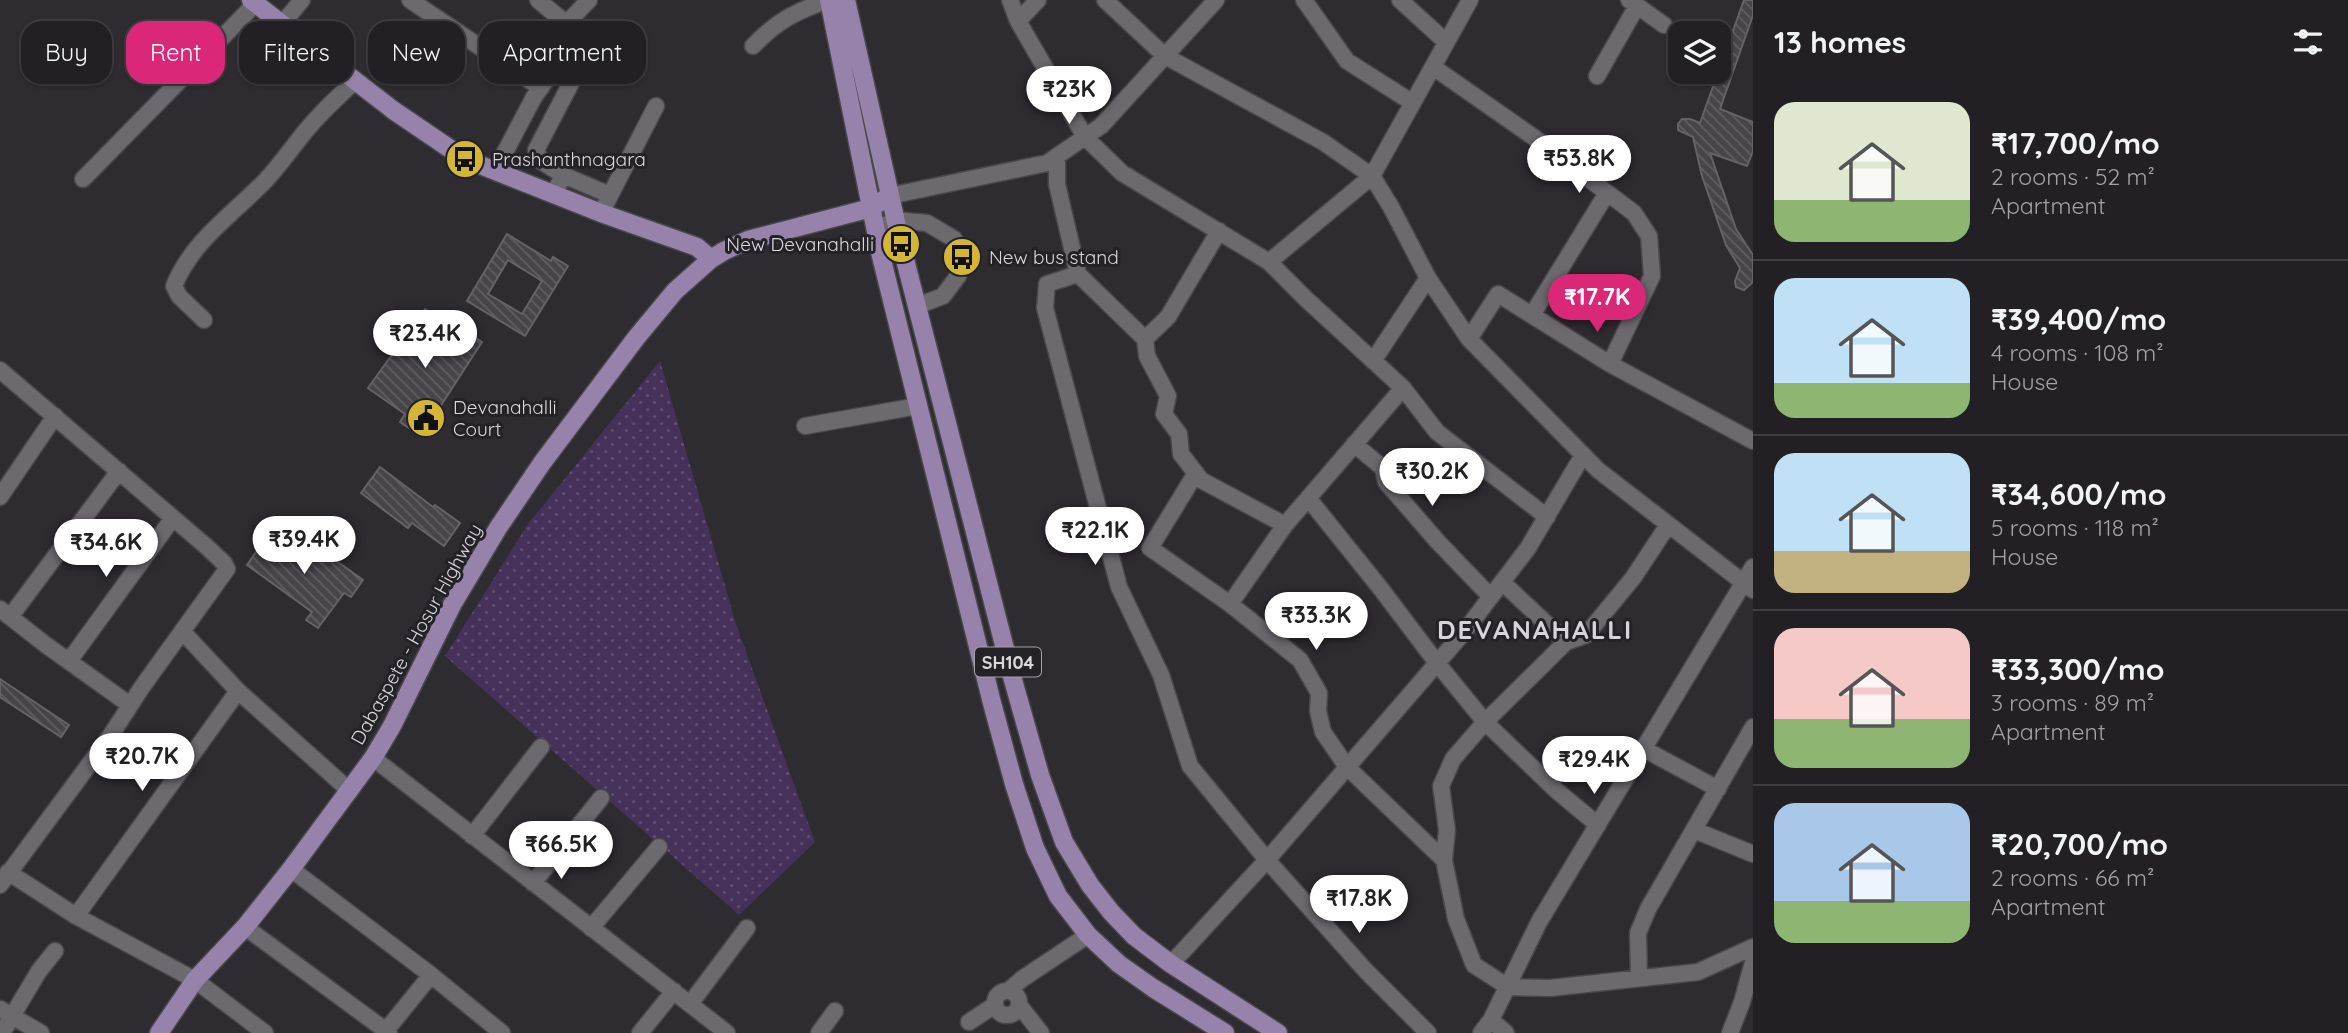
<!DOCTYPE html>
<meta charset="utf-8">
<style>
body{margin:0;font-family:Quicksand,sans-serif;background:#2e2d32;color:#f1f3f6;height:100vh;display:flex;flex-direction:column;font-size:26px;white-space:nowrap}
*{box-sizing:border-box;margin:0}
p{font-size:23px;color:#a2a3a7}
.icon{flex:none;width:38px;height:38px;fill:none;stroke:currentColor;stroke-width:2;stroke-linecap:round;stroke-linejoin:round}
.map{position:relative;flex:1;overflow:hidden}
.panel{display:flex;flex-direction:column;background:#222025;width:595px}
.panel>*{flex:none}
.hud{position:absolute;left:21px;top:21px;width:665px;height:63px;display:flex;gap:14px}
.buttons{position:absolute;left:1668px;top:21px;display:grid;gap:14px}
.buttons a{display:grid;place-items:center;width:63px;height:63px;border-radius:14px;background:#222025;box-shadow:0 2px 5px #0004,0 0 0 2px #3f3e42;font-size:35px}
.price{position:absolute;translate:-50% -60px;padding:0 16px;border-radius:24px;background:#fff;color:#222;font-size:23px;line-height:46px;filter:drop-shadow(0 2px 4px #0008)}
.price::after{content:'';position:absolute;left:50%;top:42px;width:21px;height:16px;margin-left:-10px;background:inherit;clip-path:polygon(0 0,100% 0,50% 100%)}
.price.current{background:#db2777;color:#fff}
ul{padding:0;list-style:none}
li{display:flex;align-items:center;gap:21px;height:175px;padding:0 21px}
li+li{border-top:2px solid #3f3e42}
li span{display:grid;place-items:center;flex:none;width:196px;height:140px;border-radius:21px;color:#555}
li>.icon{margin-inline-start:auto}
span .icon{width:84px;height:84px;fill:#fffc;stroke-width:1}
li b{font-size:30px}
h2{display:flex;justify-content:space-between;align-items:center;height:84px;padding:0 21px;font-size:30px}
.chip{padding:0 24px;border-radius:21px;background:#222025;box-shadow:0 2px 5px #0004,0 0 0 2px #3f3e42;font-size:24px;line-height:63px}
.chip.current{background:#db2777;color:#fff}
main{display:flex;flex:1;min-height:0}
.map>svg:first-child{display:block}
.park{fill:url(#park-dots)}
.building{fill:url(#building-back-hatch);stroke:#656268;stroke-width:2;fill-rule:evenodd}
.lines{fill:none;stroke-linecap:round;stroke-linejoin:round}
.minor-casing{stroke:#49474b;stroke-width:19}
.major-casing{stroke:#49474b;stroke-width:21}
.minor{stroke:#6c696f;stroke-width:16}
.major{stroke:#9782ac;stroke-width:18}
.labels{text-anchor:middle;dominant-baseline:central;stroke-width:6;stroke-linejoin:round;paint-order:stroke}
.shield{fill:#242227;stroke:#a3a1a5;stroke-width:2}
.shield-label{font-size:18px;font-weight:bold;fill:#d9d8db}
.poi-label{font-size:19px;fill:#d9d8db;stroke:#242227;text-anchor:start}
.street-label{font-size:19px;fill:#d9d8db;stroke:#242227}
.district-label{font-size:26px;font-weight:bold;letter-spacing:2px;fill:#d7d4dc;stroke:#242227}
</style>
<main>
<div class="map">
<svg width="1753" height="1033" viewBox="0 0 1753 1033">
<defs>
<pattern id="park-dots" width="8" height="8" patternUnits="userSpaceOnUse" patternTransform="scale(1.75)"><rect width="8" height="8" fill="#46315a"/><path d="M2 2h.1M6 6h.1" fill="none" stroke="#604e71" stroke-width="1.8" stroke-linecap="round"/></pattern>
<pattern id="building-back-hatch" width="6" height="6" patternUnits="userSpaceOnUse" patternTransform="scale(1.75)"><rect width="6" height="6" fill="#47444a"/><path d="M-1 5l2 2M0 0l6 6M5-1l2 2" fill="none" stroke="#615e64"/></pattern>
</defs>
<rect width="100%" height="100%" fill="#2e2b31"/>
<path class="park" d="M660,361L736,624L815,842L739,915L445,656L528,524Z"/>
<path class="building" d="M1744,0H1753V15L1720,109L1753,122V151L1747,166L1710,153L1736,229L1753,255V282L1744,290L1736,287L1735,281L1740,268L1726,245L1702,176L1693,137L1678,130V124L1682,119H1690L1700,123Z
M507,234L551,261L553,257L568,266L525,336L467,301ZM508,260L542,281L522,314L488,294Z
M425,309L464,335L466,331L482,342L421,436L400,422L405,414L368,388Z
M380,467L433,507L435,505L460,523L444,546L412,523L408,528L361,493Z
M272,529L322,564L328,555L363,580L351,597L344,593L318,628L306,620L312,612L247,565Z
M0,679L69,725L61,737L0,697Z"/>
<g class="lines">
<defs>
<path id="minor" d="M410,0L541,88
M1010,0L1018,21L1085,137L1122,173L1269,262L1372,176L1323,142L1165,56L1105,0
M1304,0L1347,61L1413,103
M1400,0L1446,42
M1470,0L1372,176L1391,207L1428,278L1469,339L1598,470L1753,590
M1629,0L1664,25
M1018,21L1038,0
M567,23L589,0
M282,24L302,0
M753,46C778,20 794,13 827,0
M1433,67L1532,136L1634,213L1649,236L1652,276L1610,364
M1597,76L1637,6
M1057,156V184L1078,274L1145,339L1168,317L1219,231
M495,171L534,97L574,40V30L538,0
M563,175L610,195
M83,179L255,4
M554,194L563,175L541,161L536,150L593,41
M889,196L1047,163L1101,126L1216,0
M601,213L656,106
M876,230L895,220L927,223L954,239L962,257L958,276L943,296L917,306
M1078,274L1047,284L1045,308L1119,587L1161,675L1190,766L1267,860L1366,971L1428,1033
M1532,315L1607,193
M204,320L179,296L174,286C192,241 233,214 265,181C284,161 298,138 317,118C329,105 342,93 355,81
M1145,339L1147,356L1168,396L1164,414L1179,434L1181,454L1201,480L1285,525
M1469,339L1498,294L1610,364L1753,441
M1373,361L1428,278
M0,370L207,547L224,563L227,569L142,687L111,735L0,885
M1403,388L1437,432L1547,517
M805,426L918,406
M1354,444L1383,468L1386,482L1438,542L1491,597
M1196,473L1150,548L1230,604L1300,660L1319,693L1318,711L1323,732L1347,767L1444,860
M0,497L55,416
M1308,498L1381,589L1437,663L1485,722L1557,791L1598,825
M1668,525L1633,578L1586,635L1566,642L1485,722L1453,759L1441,786L1447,830L1444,860L1456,919L1474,965L1508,987L1550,988L1698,972L1753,947
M1502,582L1566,642
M1230,604L1285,525L1403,388L1306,299L1269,262
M0,609L46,645L130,705
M10,617L119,471
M182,631L238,691L350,791
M69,661L173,518
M1644,749L1718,789
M373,758L727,1033
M1694,830L1753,854
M472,836L541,747
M291,869L431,975L502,1033
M8,872L76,916L195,980L265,1033
M533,883L601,798
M76,916L238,691
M245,927L389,1033
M591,928L659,847
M1171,964L1267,860L1464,632L1528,548L1583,455
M1639,978L1638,933L1648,909L1753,727
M995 1003a12 12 0 1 1 24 0a12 12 0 1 1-24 0Z
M1008,991L1022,979L1088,935
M690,1004L747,928
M1019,1005L1041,1033
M0,1009L41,1033
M1491,1020L1506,1033
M969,1022L995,1005
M2,1033L39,971L55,951
M384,1033L431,975
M640,1033L674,991
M819,1033L835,1011
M1481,1033L1491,1020L1539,922L1753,567
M1730,1033L1742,1002L1753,962"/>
<path id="major" d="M251,0L393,110L465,159L601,213L697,247L711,259
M829,0L881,256L992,703L1014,784L1035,848L1058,896L1088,935L1119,964L1153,988L1225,1033
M846,0L901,244L1013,680L1040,775L1064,842L1090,885L1111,912L1134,936L1171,964L1278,1033
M159,1033L195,980L245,927L291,869L373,758L392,726L452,605L498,528L542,463L636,338L675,291L711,259L724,251L748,240L871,208L889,196"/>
</defs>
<use href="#minor" class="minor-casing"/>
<use href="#major" class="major-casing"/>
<use href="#minor" class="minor"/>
<use href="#major" class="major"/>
</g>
<defs>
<symbol id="bus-disc" viewBox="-11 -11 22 22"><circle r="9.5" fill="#d3b635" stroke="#242227"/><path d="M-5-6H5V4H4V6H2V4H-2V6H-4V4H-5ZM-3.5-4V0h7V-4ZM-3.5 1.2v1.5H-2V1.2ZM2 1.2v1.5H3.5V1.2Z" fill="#111"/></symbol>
<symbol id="civic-disc" viewBox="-11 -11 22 22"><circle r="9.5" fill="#d3b635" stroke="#242227"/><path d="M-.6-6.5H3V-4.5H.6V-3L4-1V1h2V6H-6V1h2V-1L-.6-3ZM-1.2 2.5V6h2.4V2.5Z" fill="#111"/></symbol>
</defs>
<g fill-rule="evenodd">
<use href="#bus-disc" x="443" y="137" width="44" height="44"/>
<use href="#bus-disc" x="879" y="222" width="44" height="44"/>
<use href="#bus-disc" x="940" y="235" width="44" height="44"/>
<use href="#civic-disc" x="404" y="396" width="44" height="44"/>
</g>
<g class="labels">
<rect class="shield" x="975" y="647.5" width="66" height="29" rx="5"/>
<g class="shield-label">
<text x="1008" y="662">SH104</text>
</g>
<g class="poi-label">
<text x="492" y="159">Prashanthnagara</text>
<text x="874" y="244" text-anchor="end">New Devanahalli</text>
<text x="989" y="257">New bus stand</text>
<text x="453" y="407">Devanahalli<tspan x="453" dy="22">Court</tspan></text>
</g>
<g class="street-label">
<text transform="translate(416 634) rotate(-61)">Dabaspete - Hosur Highway</text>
</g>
<g class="district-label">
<text x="1535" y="629">DEVANAHALLI</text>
</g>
</g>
</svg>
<div class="buttons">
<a><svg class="icon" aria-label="layers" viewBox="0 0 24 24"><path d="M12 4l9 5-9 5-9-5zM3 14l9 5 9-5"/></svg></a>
</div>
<b class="price" style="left:1069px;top:126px">₹23K</b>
<b class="price" style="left:1579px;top:195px">₹53.8K</b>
<b class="price current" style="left:1597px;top:334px">₹17.7K</b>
<b class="price" style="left:425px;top:370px">₹23.4K</b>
<b class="price" style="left:1432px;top:508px">₹30.2K</b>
<b class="price" style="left:1095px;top:567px">₹22.1K</b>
<b class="price" style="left:304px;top:576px">₹39.4K</b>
<b class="price" style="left:106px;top:579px">₹34.6K</b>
<b class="price" style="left:1316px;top:652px">₹33.3K</b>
<b class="price" style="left:142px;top:793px">₹20.7K</b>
<b class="price" style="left:1594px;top:796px">₹29.4K</b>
<b class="price" style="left:561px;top:881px">₹66.5K</b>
<b class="price" style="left:1359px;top:935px">₹17.8K</b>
<div class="hud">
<a class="chip">Buy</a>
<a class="chip current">Rent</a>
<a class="chip">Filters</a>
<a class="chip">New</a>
<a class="chip">Apartment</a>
</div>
</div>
<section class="panel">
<h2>13 homes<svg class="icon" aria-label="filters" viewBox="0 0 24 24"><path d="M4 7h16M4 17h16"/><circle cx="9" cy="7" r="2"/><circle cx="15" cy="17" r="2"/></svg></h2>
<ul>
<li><span style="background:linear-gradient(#dfe7d0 70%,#8fb573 0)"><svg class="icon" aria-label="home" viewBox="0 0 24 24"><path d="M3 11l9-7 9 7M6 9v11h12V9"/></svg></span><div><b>₹17,700/mo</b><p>2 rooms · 52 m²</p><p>Apartment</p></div></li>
<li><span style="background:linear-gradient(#bfe0f5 75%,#8fb573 0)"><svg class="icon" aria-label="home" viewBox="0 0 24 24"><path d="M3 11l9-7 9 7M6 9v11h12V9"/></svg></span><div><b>₹39,400/mo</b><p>4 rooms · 108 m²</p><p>House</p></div></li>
<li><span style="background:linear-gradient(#bfe0f5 70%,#c2b280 0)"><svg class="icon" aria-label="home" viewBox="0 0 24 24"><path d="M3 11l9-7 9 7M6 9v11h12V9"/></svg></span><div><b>₹34,600/mo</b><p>5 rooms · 118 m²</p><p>House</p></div></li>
<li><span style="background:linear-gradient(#f6c9c9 65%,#8fb573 0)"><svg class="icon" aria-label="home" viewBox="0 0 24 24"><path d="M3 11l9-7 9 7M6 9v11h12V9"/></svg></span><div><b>₹33,300/mo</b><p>3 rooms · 89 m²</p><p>Apartment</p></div></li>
<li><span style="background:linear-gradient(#a9c7e8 70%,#8fb573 0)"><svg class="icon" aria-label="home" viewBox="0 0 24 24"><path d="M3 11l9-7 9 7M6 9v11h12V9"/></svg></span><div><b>₹20,700/mo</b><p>2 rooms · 66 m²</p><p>Apartment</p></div></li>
</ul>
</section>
</main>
